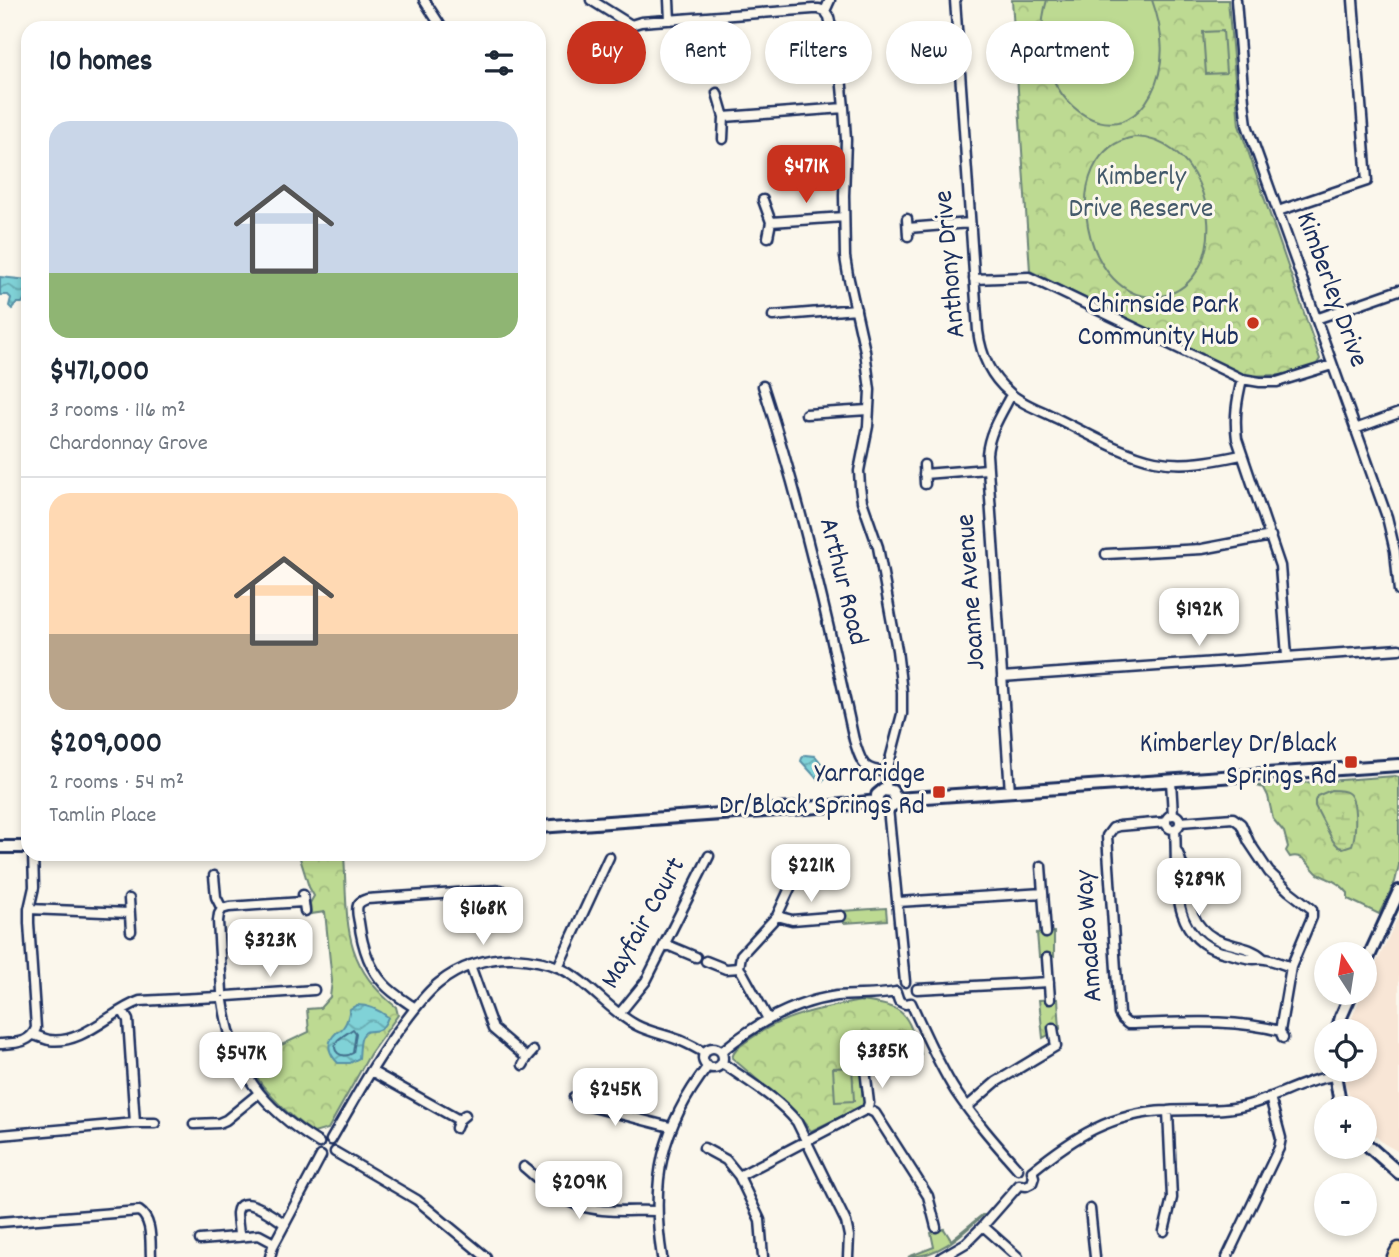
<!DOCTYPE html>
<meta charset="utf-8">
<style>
body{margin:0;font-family:Dekko,sans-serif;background:#f6f6f7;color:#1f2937;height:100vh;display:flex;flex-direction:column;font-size:26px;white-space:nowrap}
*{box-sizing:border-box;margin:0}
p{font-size:23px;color:#747a83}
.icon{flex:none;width:38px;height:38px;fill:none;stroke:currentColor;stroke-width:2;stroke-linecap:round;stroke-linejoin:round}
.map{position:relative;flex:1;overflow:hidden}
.sheet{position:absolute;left:21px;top:21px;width:525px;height:840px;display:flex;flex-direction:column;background:#fff;border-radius:21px;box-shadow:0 4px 10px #0003}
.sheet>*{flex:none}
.hud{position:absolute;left:567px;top:21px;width:665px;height:63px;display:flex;gap:14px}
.needle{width:46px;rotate:348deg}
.controls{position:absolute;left:1314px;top:942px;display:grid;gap:14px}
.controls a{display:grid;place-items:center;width:63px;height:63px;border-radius:50%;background:#fff;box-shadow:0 4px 10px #0003;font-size:35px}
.price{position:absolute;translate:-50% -60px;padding:0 16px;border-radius:14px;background:#fff;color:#222;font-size:23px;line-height:46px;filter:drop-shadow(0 2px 4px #0008)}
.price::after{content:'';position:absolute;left:50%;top:42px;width:21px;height:16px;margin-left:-10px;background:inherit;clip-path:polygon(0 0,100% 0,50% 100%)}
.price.selected{background:#c8321e;color:#fff}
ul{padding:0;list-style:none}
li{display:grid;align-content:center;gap:14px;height:371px;padding:0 28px}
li+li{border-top:2px solid #e0e1e3}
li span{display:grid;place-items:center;height:217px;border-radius:21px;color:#555}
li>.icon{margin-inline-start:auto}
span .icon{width:126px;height:126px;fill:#fffc;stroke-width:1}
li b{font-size:30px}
h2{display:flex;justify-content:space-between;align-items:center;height:84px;padding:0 28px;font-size:30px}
.chip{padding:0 24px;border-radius:32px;background:#fff;box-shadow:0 4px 10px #0003;font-size:24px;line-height:63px}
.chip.selected{background:#c8321e;color:#fff}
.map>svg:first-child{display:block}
.built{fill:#f8e6d6}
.forest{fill:url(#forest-crowns);stroke:#6c8478;stroke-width:2}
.wetland{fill:url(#wetland-marsh);stroke:#6c8478;stroke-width:2}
.pitch{fill:#bdda92;stroke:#6c8478;stroke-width:2}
.water{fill:url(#water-waves);stroke:#5891a7;stroke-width:2}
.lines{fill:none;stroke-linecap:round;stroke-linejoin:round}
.shore{stroke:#43708e;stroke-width:2}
.street-casing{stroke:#1b2f5e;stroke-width:13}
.secondary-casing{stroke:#1b2f5e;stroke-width:16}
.highway-casing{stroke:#1b2f5e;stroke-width:19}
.street{stroke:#fbf7ec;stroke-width:8}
.secondary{stroke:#fbf7ec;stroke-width:10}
.highway{stroke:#fdde96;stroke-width:14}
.poi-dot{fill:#c8321e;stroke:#fbf7ec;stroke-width:2.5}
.labels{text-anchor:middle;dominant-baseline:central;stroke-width:6;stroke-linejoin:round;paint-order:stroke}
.park-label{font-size:28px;fill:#445a6b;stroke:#fbf7ec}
.street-label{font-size:28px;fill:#1b2f5e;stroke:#fbf7ec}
.poi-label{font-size:28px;fill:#1b2f5e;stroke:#fbf7ec;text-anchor:end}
</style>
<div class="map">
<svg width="1399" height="1257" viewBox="0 0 1399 1257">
<defs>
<pattern id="forest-crowns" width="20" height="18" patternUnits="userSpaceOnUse" patternTransform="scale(1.75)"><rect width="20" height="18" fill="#bdda92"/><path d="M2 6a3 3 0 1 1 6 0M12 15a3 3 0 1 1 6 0" fill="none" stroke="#a2bb80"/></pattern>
<pattern id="wetland-marsh" width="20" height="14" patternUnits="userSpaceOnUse" patternTransform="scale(1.75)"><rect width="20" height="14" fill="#bdda92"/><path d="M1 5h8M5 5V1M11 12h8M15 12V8" fill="none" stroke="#a2bb80"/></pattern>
<pattern id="water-waves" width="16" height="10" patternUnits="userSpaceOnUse" patternTransform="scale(1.75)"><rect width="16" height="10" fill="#80d2d7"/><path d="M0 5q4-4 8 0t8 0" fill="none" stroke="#68abb2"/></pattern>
</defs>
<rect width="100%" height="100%" fill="#fbf7ec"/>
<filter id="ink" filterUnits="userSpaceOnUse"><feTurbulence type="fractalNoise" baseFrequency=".0143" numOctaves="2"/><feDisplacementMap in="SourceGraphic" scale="14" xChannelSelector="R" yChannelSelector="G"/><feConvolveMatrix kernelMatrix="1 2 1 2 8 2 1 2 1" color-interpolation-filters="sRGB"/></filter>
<g filter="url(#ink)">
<path class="built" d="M1399,915V1152L1383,1143L1365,1125V1108L1353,1107L1345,1082L1344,1069H1365V1031H1346L1363,992H1365V987Z"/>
<path class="forest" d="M1012,0H1228L1239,125L1320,359L1316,365L1285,375L1243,376L1030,271Z
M1395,776L1399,777V865L1395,882L1379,914L1348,899V893C1343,887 1337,882 1329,879C1327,878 1320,875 1318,874C1309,866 1304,853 1290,857L1286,851L1288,847L1284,832L1273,819L1268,796L1264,788L1257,786Z
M344,854C348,918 340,963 396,1007L398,1015L370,1054L328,1129L314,1133C287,1115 266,1093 249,1066L256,1062L254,1058L309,1032L307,1009L320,1008L330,997L332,981L325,912L311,914L310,903L314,896L309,887L299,855Z
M886,908L887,920L844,923L843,911Z
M1054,932V956L1039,957L1037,933Z
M1058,999L1060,1029L1043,1038L1039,1000Z
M861,1001C908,1007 905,1012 921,1054L900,1063L862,1066L865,1105L811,1131L795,1112L732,1058C734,1049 742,1045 750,1039C783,1015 822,1008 861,1001Z
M982,1215H983C961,1235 939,1257 908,1257L934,1247L931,1233L944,1229L951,1240Z"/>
<path class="wetland" d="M1331,790C1337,790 1344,790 1348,793C1358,800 1356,835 1352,845L1343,848L1339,847L1333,841L1315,806V801L1317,796Z"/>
<path class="pitch" d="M1047,0H1152C1163,30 1167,65 1151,94C1124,144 1073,122 1053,79C1042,54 1039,26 1047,0Z
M1223,31L1226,73L1206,74L1203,32Z
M1135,137C1194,139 1223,215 1201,264C1193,280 1180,293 1161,296C1085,308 1051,151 1135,137Z
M852,1067L854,1101L835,1102L833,1068Z"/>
<path class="water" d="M0,277L28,280V293L22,303H17L12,309L9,306L11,298L8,295H0Z
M805,755L815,756C821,762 826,770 826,779L822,781L817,779L801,761L802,758Z
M357,1005C368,1005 379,1010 388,1017C380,1040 369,1025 363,1035C359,1040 360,1051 359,1058L350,1063H338C329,1054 325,1043 336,1033C342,1028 339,1033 344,1026C348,1021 348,1015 350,1009Z"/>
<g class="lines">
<path class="shore" d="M353,1029L356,1033L353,1053C342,1060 329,1051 338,1040C342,1036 349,1032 353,1029Z"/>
<defs>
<path id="street" d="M424,0L442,28
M591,0L631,25L641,22L813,9H819L825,11
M669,0L670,20
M830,0L825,11L829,17L841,76L844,108L846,140L844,195L845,257L848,275L865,351L870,390L868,426L859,471L860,487L862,501L878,547L897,650L902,692V714L887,771L886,789
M955,0L978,331C981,355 990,376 1009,392C1021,404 1041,410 1056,418C1087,433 1122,454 1155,461C1184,467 1213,461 1241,455
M1236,0L1244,101L1247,125L1387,517L1395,551L1399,591
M717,93L724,117L723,139
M724,117L844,108
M763,200L771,222L768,237
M1278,211L1367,181L1353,0
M907,219L908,236
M771,222L844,217
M908,228L970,223
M974,279L1029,277L1242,379L1260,382H1277L1332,365
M773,316L856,309
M1316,319L1399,290
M1242,379C1237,400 1234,417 1237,439L1280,566L1287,656
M763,386C801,502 828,621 854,740C861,761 862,772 887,771
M806,414L868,410
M1355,429L1399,413
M924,465L925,484
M924,474L987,469
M1106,554L1202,549L1271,536
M1002,677L1399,649
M1171,781L1173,815
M1010,792L987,454C989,432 1001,414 1011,395
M888,808L905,982
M1166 822a7 7 0 1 1 14 0a7 7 0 1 1-14 0Z
M1166,822L1119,826L1113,828L1107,836L1119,1014L1122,1019L1128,1024C1179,1023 1231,1018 1280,1031
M1180,822L1233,818L1241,824L1249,842L1269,872L1289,891L1312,909V917L1291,967L1280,1031L1283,1038
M1175,829C1178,872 1167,937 1222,952C1232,954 1243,958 1254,959C1261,959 1257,958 1265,959C1273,960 1282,964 1291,967
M1177,851C1192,880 1180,919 1214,938C1230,947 1249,945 1263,958
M1041,866L1046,933
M214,876L216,897L222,909
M303,895L305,911
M129,899L131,931
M898,902L1043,893
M29,909L129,913
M222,909L219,914L218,921L222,992
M222,909L229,907L302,902
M777,916L792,920L841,916
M665,944L696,957
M1047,958L1050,999
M706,961L726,969L739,968
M470,965L493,1029L527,1058
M558,967L609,857
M917,989L1049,982
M896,992L899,1001L905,1004L911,1003
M228,996L314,990
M223,1001C233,1070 261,1107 319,1143
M911,1003C925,1033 938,1064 956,1092C974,1119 996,1144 1018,1169
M415,1008C404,1000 393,994 384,984C368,967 362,945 359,922C358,917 356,910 358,905C360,901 362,901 367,899L501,890
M122,1010L128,1020L135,1123
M620,1013L646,981L709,856
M768,1019L742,972L739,968L741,955L777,916L796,875L798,869L796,850
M34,1035C38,1036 44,1039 49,1040C83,1045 111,1011 140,1001L218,997
M0,1044C14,1043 30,1044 36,1028L29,923V909L34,887L33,854
M703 1058a10 10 0 1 1 20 0a10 10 0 1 1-20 0Z
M721,1052C755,1024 793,1002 837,996C856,994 877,996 896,992
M722,1063C746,1080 778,1098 797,1122L846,1222L849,1236L848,1257
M523,1065L527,1058L533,1051
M865,1069L869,1103L867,1109
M371,1071L459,1120
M574,1097L583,1104L593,1107L670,1127
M967,1107L996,1082L1056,1046L1053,1028
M194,1124L219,1123L226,1120L259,1093
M456,1128L459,1120L465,1115
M0,1135L135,1123H155
M331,1140C355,1099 377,1057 407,1019C417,1006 426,993 439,983C459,967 487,957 513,958C529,959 545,961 560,968C589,982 608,1010 636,1025C649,1032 663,1034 676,1039C686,1042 696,1048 705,1053
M704,1148L726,1160L739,1176L760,1220L763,1257
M335,1152L417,1200L486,1257
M524,1167C542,1182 561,1201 584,1207C608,1213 633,1210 657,1211
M1032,1171C1074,1137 1111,1113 1167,1111C1194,1109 1222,1112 1248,1105C1278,1097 1304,1080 1334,1076
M739,1176L867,1109L875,1113L928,1196L936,1227
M1019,1185L1026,1186L1032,1183L1034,1177L1032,1171
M1090,1209L1095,1257
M0,1222L139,1211C153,1220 150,1242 151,1257
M983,1226L1018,1257
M1164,1231L1172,1198L1168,1111
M239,1237C239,1229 237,1221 237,1213C240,1190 276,1218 285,1224
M200,1240L259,1235L274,1243
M270,1257L273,1246L321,1156
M662,1257C650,1181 661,1127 708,1066
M942,1257L966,1243L983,1226L1019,1185
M1227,1257L1279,1148L1281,1138L1270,1097"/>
<path id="secondary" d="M896,799L1399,765
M877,801V795L883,790L892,791L896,799
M877,801L880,806L888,808L895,804L896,799
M539,827L833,806L877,801
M0,847H28
M1365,965L1399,891
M1337,1031L1341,1017L1352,992
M1334,1069L1339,1097L1344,1108
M1365,1143L1399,1173"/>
<path id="highway" d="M1395,1257L1399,1250"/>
</defs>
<use href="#street" class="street-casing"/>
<use href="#secondary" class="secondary-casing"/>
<use href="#highway" class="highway-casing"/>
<use href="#street" class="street"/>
<use href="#secondary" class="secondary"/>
<use href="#highway" class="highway"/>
</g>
</g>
<g class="poi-dot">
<circle cx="1253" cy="323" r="7"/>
<rect x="1344" y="755" width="14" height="14" rx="3.5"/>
<rect x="932" y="785" width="14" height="14" rx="3.5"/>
</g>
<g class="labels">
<g class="park-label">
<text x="1141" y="179">Kimberly<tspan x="1141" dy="32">Drive Reserve</tspan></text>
</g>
<g class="street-label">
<text transform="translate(952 264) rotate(-95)">Anthony Drive</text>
<text transform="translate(1330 290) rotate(70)">Kimberley Drive</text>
<text transform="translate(841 582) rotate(76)">Arthur Road</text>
<text transform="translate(973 592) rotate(-94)">Joanne Avenue</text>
<text transform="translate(645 924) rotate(-61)">Mayfair Court</text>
<text transform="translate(1091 936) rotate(-94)">Amadeo Way</text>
</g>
<g class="poi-label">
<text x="1239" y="307">Chirnside Park<tspan x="1239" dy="32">Community Hub</tspan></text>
<text x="1337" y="746">Kimberley Dr/Black<tspan x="1337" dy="32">Springs Rd</tspan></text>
<text x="925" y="776">Yarraridge<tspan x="925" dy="32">Dr/Black Springs Rd</tspan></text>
</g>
</g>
</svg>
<div class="controls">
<a><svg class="needle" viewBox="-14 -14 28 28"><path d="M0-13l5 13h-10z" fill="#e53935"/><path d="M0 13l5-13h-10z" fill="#747a83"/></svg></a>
<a><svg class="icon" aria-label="locate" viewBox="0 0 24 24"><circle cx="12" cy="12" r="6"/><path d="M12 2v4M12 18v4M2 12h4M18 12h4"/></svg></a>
<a>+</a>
<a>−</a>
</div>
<b class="price selected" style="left:806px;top:205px">$471K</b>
<b class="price" style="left:1199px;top:648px">$192K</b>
<b class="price" style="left:811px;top:904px">$221K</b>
<b class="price" style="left:1199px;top:918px">$289K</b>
<b class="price" style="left:483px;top:947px">$168K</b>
<b class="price" style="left:270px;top:979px">$323K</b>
<b class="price" style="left:882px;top:1090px">$385K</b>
<b class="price" style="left:241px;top:1092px">$547K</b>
<b class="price" style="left:615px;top:1128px">$245K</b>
<b class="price" style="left:579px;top:1221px">$209K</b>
<div class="hud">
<a class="chip selected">Buy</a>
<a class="chip">Rent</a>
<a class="chip">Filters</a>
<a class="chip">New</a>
<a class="chip">Apartment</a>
</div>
<section class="sheet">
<h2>10 homes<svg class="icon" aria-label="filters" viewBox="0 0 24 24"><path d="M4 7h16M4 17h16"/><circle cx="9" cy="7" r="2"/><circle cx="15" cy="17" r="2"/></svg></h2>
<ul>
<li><span style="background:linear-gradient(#c9d6e8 70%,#8fb573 0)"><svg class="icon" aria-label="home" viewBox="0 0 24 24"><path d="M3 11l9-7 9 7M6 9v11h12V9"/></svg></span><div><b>$471,000</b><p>3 rooms · 116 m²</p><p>Chardonnay Grove</p></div></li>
<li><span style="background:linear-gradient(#ffd9b3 65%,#b9a48a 0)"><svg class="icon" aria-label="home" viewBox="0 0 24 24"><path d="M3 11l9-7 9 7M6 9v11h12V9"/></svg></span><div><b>$209,000</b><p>2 rooms · 54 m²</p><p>Tamlin Place</p></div></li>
</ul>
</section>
</div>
